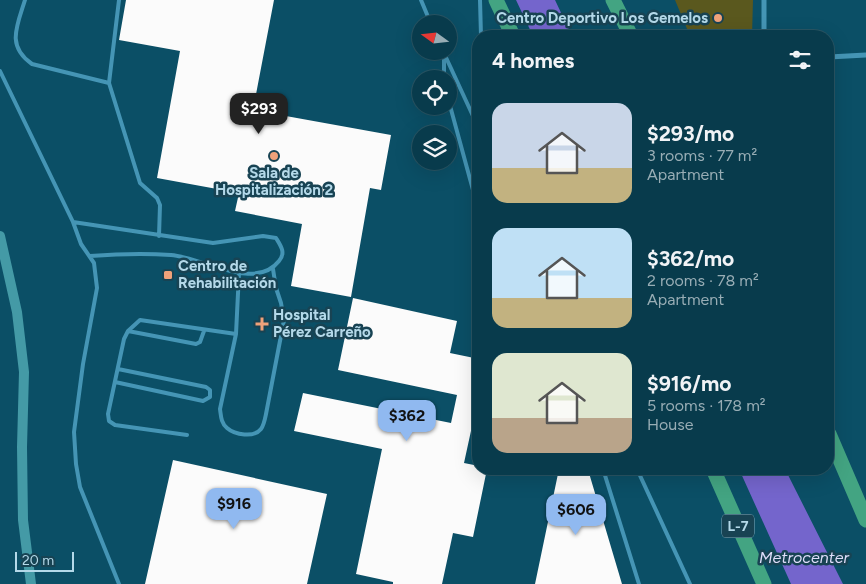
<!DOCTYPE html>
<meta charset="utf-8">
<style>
body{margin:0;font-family:Figtree,sans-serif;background:#164656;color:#f1f3f6;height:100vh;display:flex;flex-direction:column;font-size:19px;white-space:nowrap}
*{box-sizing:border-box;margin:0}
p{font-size:16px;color:#98adb5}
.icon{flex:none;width:28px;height:28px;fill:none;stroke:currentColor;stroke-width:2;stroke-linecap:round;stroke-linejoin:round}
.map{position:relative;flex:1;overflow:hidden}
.drawer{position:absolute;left:472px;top:30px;width:362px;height:445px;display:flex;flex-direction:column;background:#083b4c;border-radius:20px;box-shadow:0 5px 20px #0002,0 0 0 1px #295564}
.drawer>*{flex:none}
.needle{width:32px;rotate:285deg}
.controls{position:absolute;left:412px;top:15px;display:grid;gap:10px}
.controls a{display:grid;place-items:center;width:45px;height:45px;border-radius:50%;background:#083b4c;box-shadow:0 5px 20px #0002,0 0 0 1px #295564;font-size:25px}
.scale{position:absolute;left:15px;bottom:12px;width:59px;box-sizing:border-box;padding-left:5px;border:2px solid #b4d9e9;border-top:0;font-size:14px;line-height:18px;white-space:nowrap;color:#b4d9e9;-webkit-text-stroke:4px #184353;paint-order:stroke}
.price{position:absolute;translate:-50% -42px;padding:0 11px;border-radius:10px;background:#90b9f0;color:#111;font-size:16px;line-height:32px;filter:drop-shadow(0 1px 2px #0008)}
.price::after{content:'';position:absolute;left:50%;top:30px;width:15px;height:11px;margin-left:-8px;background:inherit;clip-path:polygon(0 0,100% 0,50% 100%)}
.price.current{background:#222;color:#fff}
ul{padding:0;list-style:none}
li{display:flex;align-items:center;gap:15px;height:125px;padding:0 20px}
li span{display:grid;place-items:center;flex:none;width:140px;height:100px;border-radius:15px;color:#555}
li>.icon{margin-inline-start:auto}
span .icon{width:60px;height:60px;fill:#fffc;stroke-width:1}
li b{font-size:21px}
h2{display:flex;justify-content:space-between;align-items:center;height:60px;padding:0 20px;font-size:21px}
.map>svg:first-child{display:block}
.green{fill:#5a581e}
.water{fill:#7465cc}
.building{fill:#fbfbfb}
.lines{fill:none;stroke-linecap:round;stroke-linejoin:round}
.lane{stroke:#4595b5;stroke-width:4}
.street{stroke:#4595b5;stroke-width:5}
.secondary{stroke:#449aa6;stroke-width:10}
.highway{stroke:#43a482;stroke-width:15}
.poi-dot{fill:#f0a27a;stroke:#184353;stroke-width:2}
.labels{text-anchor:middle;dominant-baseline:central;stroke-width:5;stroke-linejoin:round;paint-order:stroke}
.shield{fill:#184353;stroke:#85acbc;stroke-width:1}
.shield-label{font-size:14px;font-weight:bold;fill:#b4d9e9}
.poi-label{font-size:15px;font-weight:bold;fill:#b4d9e9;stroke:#184353;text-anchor:start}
.water-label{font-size:16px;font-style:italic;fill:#dfdefa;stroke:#184353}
</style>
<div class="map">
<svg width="866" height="584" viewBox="0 0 866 584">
<rect width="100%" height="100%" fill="#0b4f66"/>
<path class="green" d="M675,0H753L752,36H690Z"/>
<path class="water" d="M516,0H555L572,36H533Z
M739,469H785L843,584H791Z"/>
<path class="building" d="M126,0H274L253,110L391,135L381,190L370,188L351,297L291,286L302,224L235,211L239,193L157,178L180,51L119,40Z
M353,298L457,321L450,353L479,359V394L464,463L479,466V469H487L473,537L453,533L442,584H393V582L356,574L382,449L294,431L303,393L451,423L457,395L338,370Z
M173,460L327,494L307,584H145Z
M559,469H572L589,473L622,584H535Z"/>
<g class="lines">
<path class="lane" d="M25,0C17,26 6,46 32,64L109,83
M119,0L109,83L140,183L157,198L160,205L159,236
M421,0L431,24
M480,0L481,36
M443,51L479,129
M444,55V79
M0,71L73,222L81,244L94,263L97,288L83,364L74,432L76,464L80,487L119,584
M449,102L479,212
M73,222L213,243L263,236L276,238C281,246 286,253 279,261C255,292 201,257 171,255C144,253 116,254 90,256
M239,273L236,334L220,409C221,416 221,423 227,428C235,435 254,438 261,429C264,425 265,419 266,414L284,320L281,303L276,288L273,269
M128,331L196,344L200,342L204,331
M115,382L203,401L210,397V390L206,387L118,369
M187,435L115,425L109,421L108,414L124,339L128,331L140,320L236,334
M603,469L639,584
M637,469L690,584"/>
<path class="street" d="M764,0V36
M829,57L866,55"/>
<path class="secondary" d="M0,236L17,312L24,372L22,447L23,520L31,584"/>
<path class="highway" d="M496,0L513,36
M613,0L631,36
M829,434L866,520
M713,469L764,584"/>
</g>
<g class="poi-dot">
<circle cx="718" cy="18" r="5"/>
<circle cx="274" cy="156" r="5"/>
<rect x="163" y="270" width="10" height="10" rx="2.5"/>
<path d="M259.5 316.5h5v5h5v5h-5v5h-5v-5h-5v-5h5z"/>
</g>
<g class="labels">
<rect class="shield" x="722" y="514.5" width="32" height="23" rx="4"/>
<g class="shield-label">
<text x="738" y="526">L-7</text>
</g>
<g class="poi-label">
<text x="708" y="18" text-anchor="end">Centro Deportivo Los Gemelos</text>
<text x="274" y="173" text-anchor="middle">Sala de<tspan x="274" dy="17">Hospitalización 2</tspan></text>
<text x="178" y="266">Centro de<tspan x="178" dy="17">Rehabilitación</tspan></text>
<text x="273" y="315">Hospital<tspan x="273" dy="17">Pérez Carreño</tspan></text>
</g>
<g class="water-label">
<text x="804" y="557">Metrocenter</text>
</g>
</g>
</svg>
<div class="controls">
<a><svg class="needle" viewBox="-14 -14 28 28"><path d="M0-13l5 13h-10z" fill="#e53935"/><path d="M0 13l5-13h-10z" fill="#98adb5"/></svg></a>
<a><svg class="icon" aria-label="locate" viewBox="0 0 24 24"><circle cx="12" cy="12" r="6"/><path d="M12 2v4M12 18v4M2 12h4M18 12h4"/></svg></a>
<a><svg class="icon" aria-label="layers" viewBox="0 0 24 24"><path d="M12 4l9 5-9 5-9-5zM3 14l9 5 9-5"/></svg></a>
</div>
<div class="scale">20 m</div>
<b class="price current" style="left:259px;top:135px">$293</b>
<b class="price" style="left:407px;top:442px">$362</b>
<b class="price" style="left:234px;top:530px">$916</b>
<b class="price" style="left:576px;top:536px">$606</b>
<section class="drawer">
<h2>4 homes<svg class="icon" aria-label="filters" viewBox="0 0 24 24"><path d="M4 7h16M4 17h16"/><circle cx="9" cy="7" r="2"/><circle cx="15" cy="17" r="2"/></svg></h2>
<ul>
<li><span style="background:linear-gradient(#c9d6e8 65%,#c2b280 0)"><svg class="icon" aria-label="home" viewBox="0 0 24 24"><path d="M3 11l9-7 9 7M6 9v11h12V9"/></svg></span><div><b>$293/mo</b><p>3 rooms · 77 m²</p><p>Apartment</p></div></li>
<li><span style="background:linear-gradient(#bfe0f5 70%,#c2b280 0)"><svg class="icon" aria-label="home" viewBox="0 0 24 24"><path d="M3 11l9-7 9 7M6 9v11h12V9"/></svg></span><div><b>$362/mo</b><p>2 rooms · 78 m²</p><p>Apartment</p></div></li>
<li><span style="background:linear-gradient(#dfe7d0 65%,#b9a48a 0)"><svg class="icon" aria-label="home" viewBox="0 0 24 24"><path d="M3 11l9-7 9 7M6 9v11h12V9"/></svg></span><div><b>$916/mo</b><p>5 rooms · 178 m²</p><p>House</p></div></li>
</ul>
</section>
</div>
